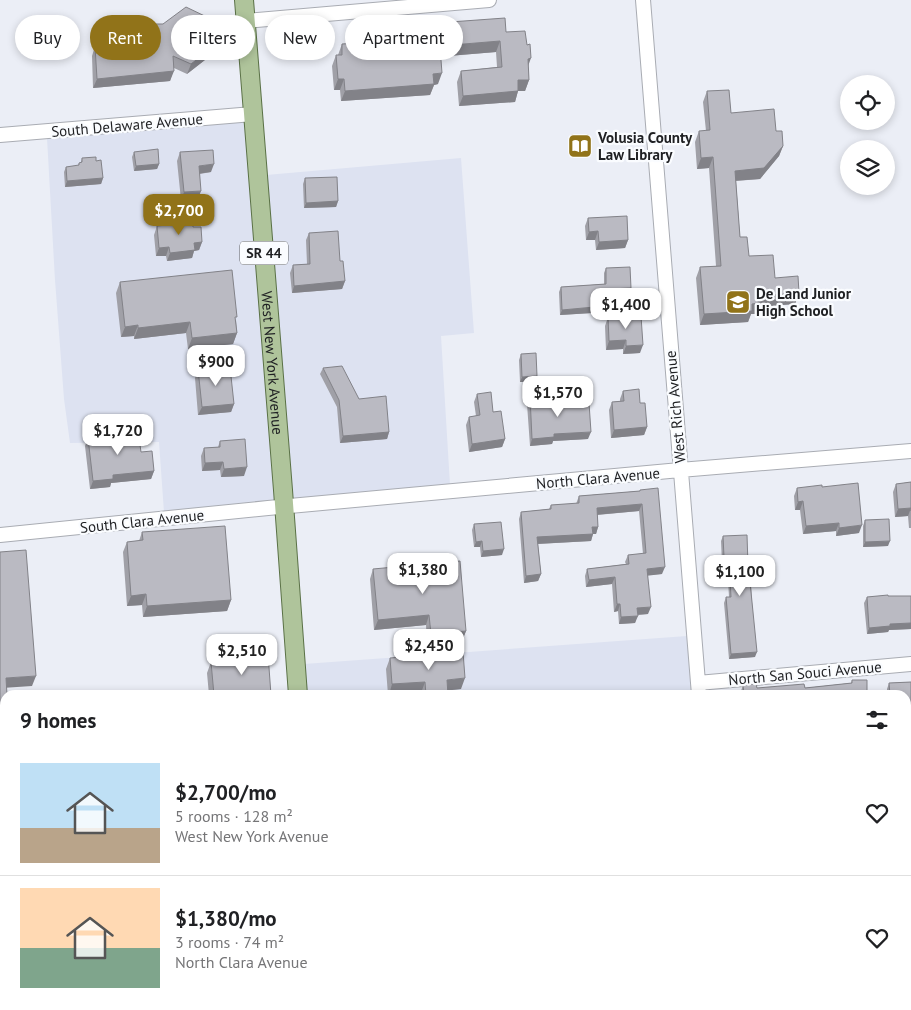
<!DOCTYPE html>
<meta charset="utf-8">
<style>
body{margin:0;font-family:"PT Sans",sans-serif;background:#f6f6f6;color:#202124;height:100vh;display:flex;flex-direction:column;font-size:19px;white-space:nowrap}
*{box-sizing:border-box;margin:0}
p{font-size:16px;color:#757577}
.icon{flex:none;width:28px;height:28px;fill:none;stroke:currentColor;stroke-width:2;stroke-linecap:round;stroke-linejoin:round}
.map{position:relative;flex:1;overflow:hidden}
.details{position:absolute;left:0px;top:690px;width:911px;height:320px;display:flex;flex-direction:column;background:#fff;border-radius:15px 15px 0 0;box-shadow:0 2px 8px #0003}
.details>*{flex:none}
.banner{position:absolute;left:15px;top:15px;width:500px;height:45px;display:flex;gap:10px}
.buttons{position:absolute;left:840px;top:75px;display:grid;gap:10px}
.buttons a{display:grid;place-items:center;width:55px;height:55px;border-radius:50%;background:#fff;box-shadow:0 2px 8px #0003;font-size:25px}
.price{position:absolute;translate:-50% -42px;padding:0 11px;border-radius:10px;background:#fff;color:#222;font-size:16px;line-height:32px;filter:drop-shadow(0 1px 2px #0008)}
.price::after{content:'';position:absolute;left:50%;top:30px;width:15px;height:11px;margin-left:-8px;background:inherit;clip-path:polygon(0 0,100% 0,50% 100%)}
.price.on{background:#917319;color:#fff}
ul{padding:0;list-style:none}
li{display:flex;align-items:center;gap:15px;height:125px;padding:0 20px}
li+li{border-top:1px solid #e0e0e0}
li span{display:grid;place-items:center;flex:none;width:140px;height:100px;border-radius:0px;color:#555}
li>.icon{margin-inline-start:auto}
span .icon{width:60px;height:60px;fill:#fffc;stroke-width:1}
li b{font-size:21px}
h2{display:flex;justify-content:space-between;align-items:center;height:60px;padding:0 20px;font-size:21px}
.tag{padding:0 18px;border-radius:22px;background:#fff;box-shadow:0 2px 8px #0003;font-size:18px;line-height:45px}
.tag.on{background:#917319;color:#fff}
.map>svg:first-child{display:block}
.built{fill:#dde2f1}
.lines{fill:none;stroke-linecap:round;stroke-linejoin:round}
.minor-casing{stroke:#a9acb3;stroke-width:16}
.major-casing{stroke:#5a7146;stroke-width:20}
.minor{stroke:#fff;stroke-width:14}
.major{stroke:#afc49b;stroke-width:18}
.wall{fill:#a0a0a7}
.shaded-wall{fill:#828288}
.building{fill:#babac2;stroke:#828288}
.labels{text-anchor:middle;dominant-baseline:central;stroke-width:4.5;stroke-linejoin:round;paint-order:stroke}
.shield{fill:#fafcff;stroke:#616265;stroke-width:1}
.shield-label{font-size:14px;font-weight:bold;fill:#1f2023}
.street-label{font-size:15px;fill:#1f2023;stroke:#fafcff}
.poi-label{font-size:15px;font-weight:bold;fill:#1f2023;stroke:#fafcff;text-anchor:start}
</style>
<div class="map">
<svg width="911" height="1010" viewBox="0 0 911 1010">
<rect width="100%" height="100%" fill="#ebeef6"/>
<path class="built" d="M246,121L276,501L164,512L159,442L70,443L64,399L55,280L47,138Z
M461,158L474,333L441,336L450,485L292,499L266,175Z
M687,636L691,695H306L304,664Z
M906,885L911,944V1010H731L730,1005H906Z
M5,951V1005H117L118,1010H0V952Z"/>
<g class="lines">
<defs>
<path id="minor" d="M643,0L699,695
M246,21L489,0
M0,135L253,114
M0,535L268,508L680,470L911,451
M698,683L911,664
M906,868L911,867
M0,945H5
M125,1005L126,1010
M522,1005V1010
M723,1005V1010"/>
<g id="major">
<path id="s1" d="M244,0L283,490L298,695"/>
<path d="M321,1005V1010"/>
</g>
</defs>
<use href="#minor" class="minor-casing"/>
<use href="#major" class="major-casing"/>
<use href="#minor" class="minor"/>
<use href="#major" class="major"/>
</g>
<path class="wall" d="M450,22L506,32L528,66L529,80L525,91H518L515,102L459,106L457,82L461,71L497,67L496,52L448,56L446,33Z
M140,24L210,56L187,74L174,68L170,81L93,88L92,56L95,46L129,42L127,40L130,30Z
M342,44L430,47L438,84L434,85L430,95L341,101L340,90H334L332,66L336,55H338Z
M707,91L731,113L776,131L783,146L779,156L760,179L736,181L740,237L749,256L775,278L799,293L795,304L757,307L755,314H751L748,322L700,325L696,278L700,267L716,266L709,168L697,169L695,142L699,131H706L703,102Z
M134,152L159,164L157,169L134,171L132,157Z
M180,152L211,172L200,174L198,199L181,200L177,161Z
M82,158L96,161L103,178L101,184L65,187L64,172L66,167L78,166L79,163L81,162Z
M305,178L338,201L336,207L304,208L303,184Z
M588,218L628,240L625,248L596,250L595,240H586L585,226Z
M167,222L193,227L202,242L199,250L194,251L192,258L167,261L166,256H156L154,235L157,226L165,225Z
M309,233L345,281L342,289L292,293L290,273L293,265L307,264L306,240Z
M606,268L631,288L629,294H609L606,316L592,315V313L560,315L559,292L561,287L604,284V273Z
M120,282L236,320L237,333L233,344L188,349L186,333L134,339V336L121,337L116,293Z
M608,317L640,353L623,354V349L606,350L605,326Z
M521,354L535,382H520L519,360Z
M323,368L359,399L389,432L387,439L340,443L337,407L320,374Z
M198,369L234,404L231,412L198,415L195,378Z
M623,391L640,403L647,427L644,435L611,438L609,410L612,402L620,401V399Z
M477,394L493,412L505,439L502,447L469,452L466,425L469,417L476,416L474,402Z
M530,396L553,404L588,439L553,441L552,444L530,446L527,404Z
M88,438L141,452L154,471L151,479L111,483L110,487L90,489L85,446Z
M220,441L244,476L221,477L220,470L202,471L201,456L204,448L218,447Z
M911,482V528H909L908,516L895,517L893,492L896,484Z
M822,487L859,533L836,536V531L803,534L800,510H795L794,496L797,488Z
M640,490L662,574L648,575V614L637,615L635,623L619,624L618,611L614,612L612,584L586,587L585,576L587,569L626,564L625,562L628,555L643,554L639,511L597,515L598,527L596,534H593L591,541L538,544L541,574L538,581L524,583L519,519L521,512L549,509L551,505L576,504L579,496L640,491Z
M865,520L888,546L863,547V526Z
M474,524L502,555L481,557L480,547H474L472,530Z
M142,532L231,600L227,611L143,617L142,605L127,606L123,552L127,542L139,541Z
M723,536L748,565L751,581V584L755,657L729,659L724,603L726,597H729L727,563H722L721,541Z
M373,569L466,631L462,641L427,644L426,625L374,630L370,579Z
M888,596H911V629L889,630L888,632L867,634L864,603L867,597Z
M223,657L271,695H209L207,673L211,662L222,661Z
M390,658L461,689L447,690L448,695H422L421,693L388,695L386,669Z
M852,680L867,695H741V691L743,685L757,688H805L851,683Z
M911,682V709L910,710L908,717H906V695H887V689L889,683Z
M24,1005H41V1010H25Z
M86,1005H118L116,1010H86Z
M135,1005H168V1010H135Z
M187,1005H303V1010H188Z
M600,1005H705L706,1010H602Z"/>
<path class="shaded-wall" d="M500,41L496,52L448,56L452,45Z
M214,46L210,56L187,74L191,64Z
M531,58L527,69L528,59Z
M174,71L170,81L93,88L97,79Z
M442,73L438,84L434,85L430,95L341,101L345,91L433,74Z
M338,79H344L340,90H334Z
M518,80H529L525,91H518L515,102L459,106L463,96Z
M783,146L779,156L760,179L731,181L735,171Z
M713,157L709,168L697,169L701,158Z
M159,164L157,169L134,171L136,166Z
M214,164L211,172L196,174L199,166Z
M103,178L101,184L65,187L67,181Z
M201,191L198,199L181,200L184,192Z
M338,201L336,207L304,208L306,203Z
M598,231L595,240H586L589,232Z
M628,240L625,248L596,250L599,242Z
M202,242L199,250L194,251L192,258L167,261L170,253L194,243Z
M169,247L166,256H156L159,248Z
M345,281L342,289L292,293L294,286Z
M631,288L629,294H608L610,289Z
M799,293L795,304L757,307L755,314H751L748,322L700,325L704,314L752,304L758,296Z
M594,307L592,313L560,315L562,310Z
M594,310L608,311L606,316L592,315Z
M190,322L186,333L134,339L138,328Z
M138,325L134,336L121,337L125,327Z
M237,333L233,344L188,349L192,338Z
M626,340L623,349L606,350L609,341Z
M643,345L640,353L623,354L626,346Z
M537,376L535,382H520L522,377Z
M234,404L231,412L198,415L202,407Z
M647,427L644,435L611,438L614,430Z
M389,432L387,439L340,443L343,436Z
M591,432L588,439L553,441L552,444L530,446L532,439L554,434Z
M505,439L502,447L469,452L472,444Z
M223,462L220,470L202,471L205,463Z
M247,467L244,476L221,477L224,469Z
M154,471L151,479L111,483L110,487L90,489L93,481L113,475Z
M803,501L800,510H795L798,502Z
M642,504L639,511L594,515L597,508Z
M911,508L908,516L895,517L898,509Z
M839,523L836,531L803,534L806,526Z
M862,525L859,533L836,536L839,528Z
M592,527H598L596,534H593L591,541L535,544L537,537Z
M482,541L480,547H474L476,542Z
M890,541L888,546L863,547L865,542Z
M504,549L502,555L481,557L483,551Z
M724,557H729L727,563H722Z
M665,567L662,574L645,576L647,569Z
M541,574L538,581L524,583L526,576Z
M615,577L612,584L586,587L589,580Z
M146,594L142,605L127,606L131,596Z
M231,600L227,611L143,617L147,606Z
M617,604H620L618,611L614,612Z
M651,607L648,614L634,615L637,608Z
M429,615L426,625L374,630L378,620Z
M638,616L635,623L619,624L621,617Z
M911,623V629L889,630L888,632L867,634L869,628L890,624Z
M466,631L462,641L427,644L431,634Z
M757,652L755,657L729,659L731,654Z
M36,676L32,686L2,688L6,678Z
M465,678L461,689L443,691L447,680Z
M425,682L421,693L389,695L392,684Z
M906,711H910L908,717H906Z
M0,722H5V732H0Z
M118,1005L116,1010H88L89,1007Z
M760,1005H776L760,1006Z"/>
<path class="building" d="M186,7L211,19L214,46L191,64L173,56L174,71L97,79L95,46L142,40L130,30L138,22L140,24H163Z
M505,18L506,32L525,31L527,45L530,44L531,58L528,59L529,80H518V91L463,96L461,71L502,67L500,41L452,45L450,22Z
M429,38L430,47H440L442,73L433,74L434,84L345,91L344,79H338L336,55H342V44Z
M729,90L731,113L774,109L776,131H782L783,146L764,168L735,171L740,237H747L749,256L773,255L775,278L798,276L799,293L758,296V303L752,304V311L704,314L700,267L721,266L713,157L701,158L699,131L710,130L707,91Z
M158,149L159,164L136,166L134,152Z
M213,150L214,164L199,166L201,191L184,192L180,152Z
M96,157V161L101,160L103,178L67,181L66,167L79,165V163L82,162V158Z
M337,177L338,201L306,203L305,178Z
M627,216L628,240L599,242L598,231L589,232L588,218Z
M193,221V227H201L202,242L194,243L195,250L170,253L169,247L159,248L157,226L167,225V222Z
M338,231L340,261H343L345,281L294,286L293,265L310,264L309,233Z
M630,267L631,288L610,289L608,311L594,310V307L562,310L561,287L606,284V268Z
M232,270L237,317H235L237,333L192,338L190,322L138,328V325L125,327L120,282Z
M641,316L643,345L626,346V340L609,341L608,317Z
M536,353L537,376L522,377L521,354Z
M342,366L359,399L386,396L389,432L343,436L339,400L323,368Z
M230,367L234,404L202,407L198,369Z
M639,389L640,403H645L647,427L614,430L612,402L624,401L623,391Z
M491,392L493,412L501,411L505,439L472,444L469,417L480,415L477,394Z
M553,395V404L589,403L591,432L554,434V437L532,439L530,396Z
M138,431L141,452L152,451L154,471L113,475V479L93,481L88,438Z
M245,439L247,467L224,469L223,462L205,463L204,448L220,447V441Z
M911,482V511V508L898,509L896,484Z
M858,483L862,525L839,528V523L806,526L803,501L798,502L797,488L822,485V487Z
M658,488L665,567L647,569L651,607L637,608L638,616L621,617L620,604H617L615,577L589,580L587,569L629,564L628,555L646,553L642,504L597,508L598,527H592L593,534L537,537L541,574L526,576L521,512L551,509V505L579,503V496L640,491V490Z
M889,519L890,541L865,542V520Z
M501,522L504,549L483,551L482,541L476,542L474,524Z
M225,526L231,600L147,606L146,594L131,596L127,542L143,540L142,532Z
M747,535L748,565L750,564L751,581L750,582L757,652L731,654L726,597H731L729,557H724L723,536Z
M26,550L36,676L6,678L7,695H5V722H0V552Z
M460,561L466,631L431,634L429,615L378,620L373,569Z
M888,595V596H911V623L890,624V626L869,628L867,597Z
M463,652L465,678L447,680L448,695H426L425,682L392,684L390,658Z
M268,654L271,695H214L211,662L224,661L223,657Z
M852,680H867V695H744L743,685L756,684L757,688L804,684L805,688L852,683Z
M911,682V704H910V711H906V695H890L889,683Z
M27,1005H41V1010H27Z
M88,1005H113L89,1007Z
M137,1005H168V1010H137Z
M192,1005H303V1010H192Z
M612,1005H705L706,1010H618Z"/>
<defs>
<symbol id="library-square" viewBox="-11 -11 22 22"><rect x="-9" y="-9" width="18" height="18" rx="4" fill="#917319" stroke="#fafcff"/><path d="M-6-4Q-3-5.5-.7-3.5V5Q-3 3-6 4ZM6-4Q3-5.5 .7-3.5V5Q3 3 6 4Z" fill="#fff"/></symbol>
<symbol id="school-square" viewBox="-11 -11 22 22"><rect x="-9" y="-9" width="18" height="18" rx="4" fill="#917319" stroke="#fafcff"/><path d="M0-5L7-2L0 1L-7-2ZM-4 1L0 2.5L4 1V4Q0 6-4 4Z" fill="#fff"/></symbol>
</defs>
<g fill-rule="evenodd">
<use href="#library-square" x="566" y="132" width="28" height="28"/>
<use href="#school-square" x="724" y="288" width="28" height="28"/>
</g>
<g class="labels">
<rect class="shield" x="240" y="241.5" width="48" height="23" rx="4"/>
<g class="shield-label">
<text x="264" y="253">SR 44</text>
</g>
<g class="street-label">
<text transform="translate(127 125) rotate(-5)">South Delaware Avenue</text>
<text stroke="none"><textPath href="#s1" startOffset="364">West New York Avenue</textPath></text>
<text transform="translate(675 407) rotate(-95)">West Rich Avenue</text>
<text transform="translate(598 478) rotate(-5)">North Clara Avenue</text>
<text transform="translate(142 521) rotate(-6)">South Clara Avenue</text>
<text transform="translate(805 673) rotate(-5)">North San Souci Avenue</text>
</g>
<g class="poi-label">
<text x="598" y="137">Volusia County<tspan x="598" dy="17">Law Library</tspan></text>
<text x="756" y="293">De Land Junior<tspan x="756" dy="17">High School</tspan></text>
</g>
</g>
</svg>
<div class="buttons">
<a><svg class="icon" aria-label="locate" viewBox="0 0 24 24"><circle cx="12" cy="12" r="6"/><path d="M12 2v4M12 18v4M2 12h4M18 12h4"/></svg></a>
<a><svg class="icon" aria-label="layers" viewBox="0 0 24 24"><path d="M12 4l9 5-9 5-9-5zM3 14l9 5 9-5"/></svg></a>
</div>
<b class="price on" style="left:179px;top:236px">$2,700</b>
<b class="price" style="left:626px;top:330px">$1,400</b>
<b class="price" style="left:216px;top:387px">$900</b>
<b class="price" style="left:558px;top:418px">$1,570</b>
<b class="price" style="left:118px;top:456px">$1,720</b>
<b class="price" style="left:423px;top:595px">$1,380</b>
<b class="price" style="left:740px;top:597px">$1,100</b>
<b class="price" style="left:429px;top:671px">$2,450</b>
<b class="price" style="left:242px;top:676px">$2,510</b>
<div class="banner">
<a class="tag">Buy</a>
<a class="tag on">Rent</a>
<a class="tag">Filters</a>
<a class="tag">New</a>
<a class="tag">Apartment</a>
</div>
<section class="details">
<h2>9 homes<svg class="icon" aria-label="filters" viewBox="0 0 24 24"><path d="M4 7h16M4 17h16"/><circle cx="9" cy="7" r="2"/><circle cx="15" cy="17" r="2"/></svg></h2>
<ul>
<li><span style="background:linear-gradient(#bfe0f5 65%,#b9a48a 0)"><svg class="icon" aria-label="home" viewBox="0 0 24 24"><path d="M3 11l9-7 9 7M6 9v11h12V9"/></svg></span><div><b>$2,700/mo</b><p>5 rooms · 128 m²</p><p>West New York Avenue</p></div><svg class="icon" aria-label="heart" viewBox="0 0 24 24"><path d="M12 20l-8-8c-3-5 5-10 8-4 3-6 11-1 8 4z"/></svg></li>
<li><span style="background:linear-gradient(#ffd9b3 60%,#7fa58c 0)"><svg class="icon" aria-label="home" viewBox="0 0 24 24"><path d="M3 11l9-7 9 7M6 9v11h12V9"/></svg></span><div><b>$1,380/mo</b><p>3 rooms · 74 m²</p><p>North Clara Avenue</p></div><svg class="icon" aria-label="heart" viewBox="0 0 24 24"><path d="M12 20l-8-8c-3-5 5-10 8-4 3-6 11-1 8 4z"/></svg></li>
</ul>
</section>
</div>
